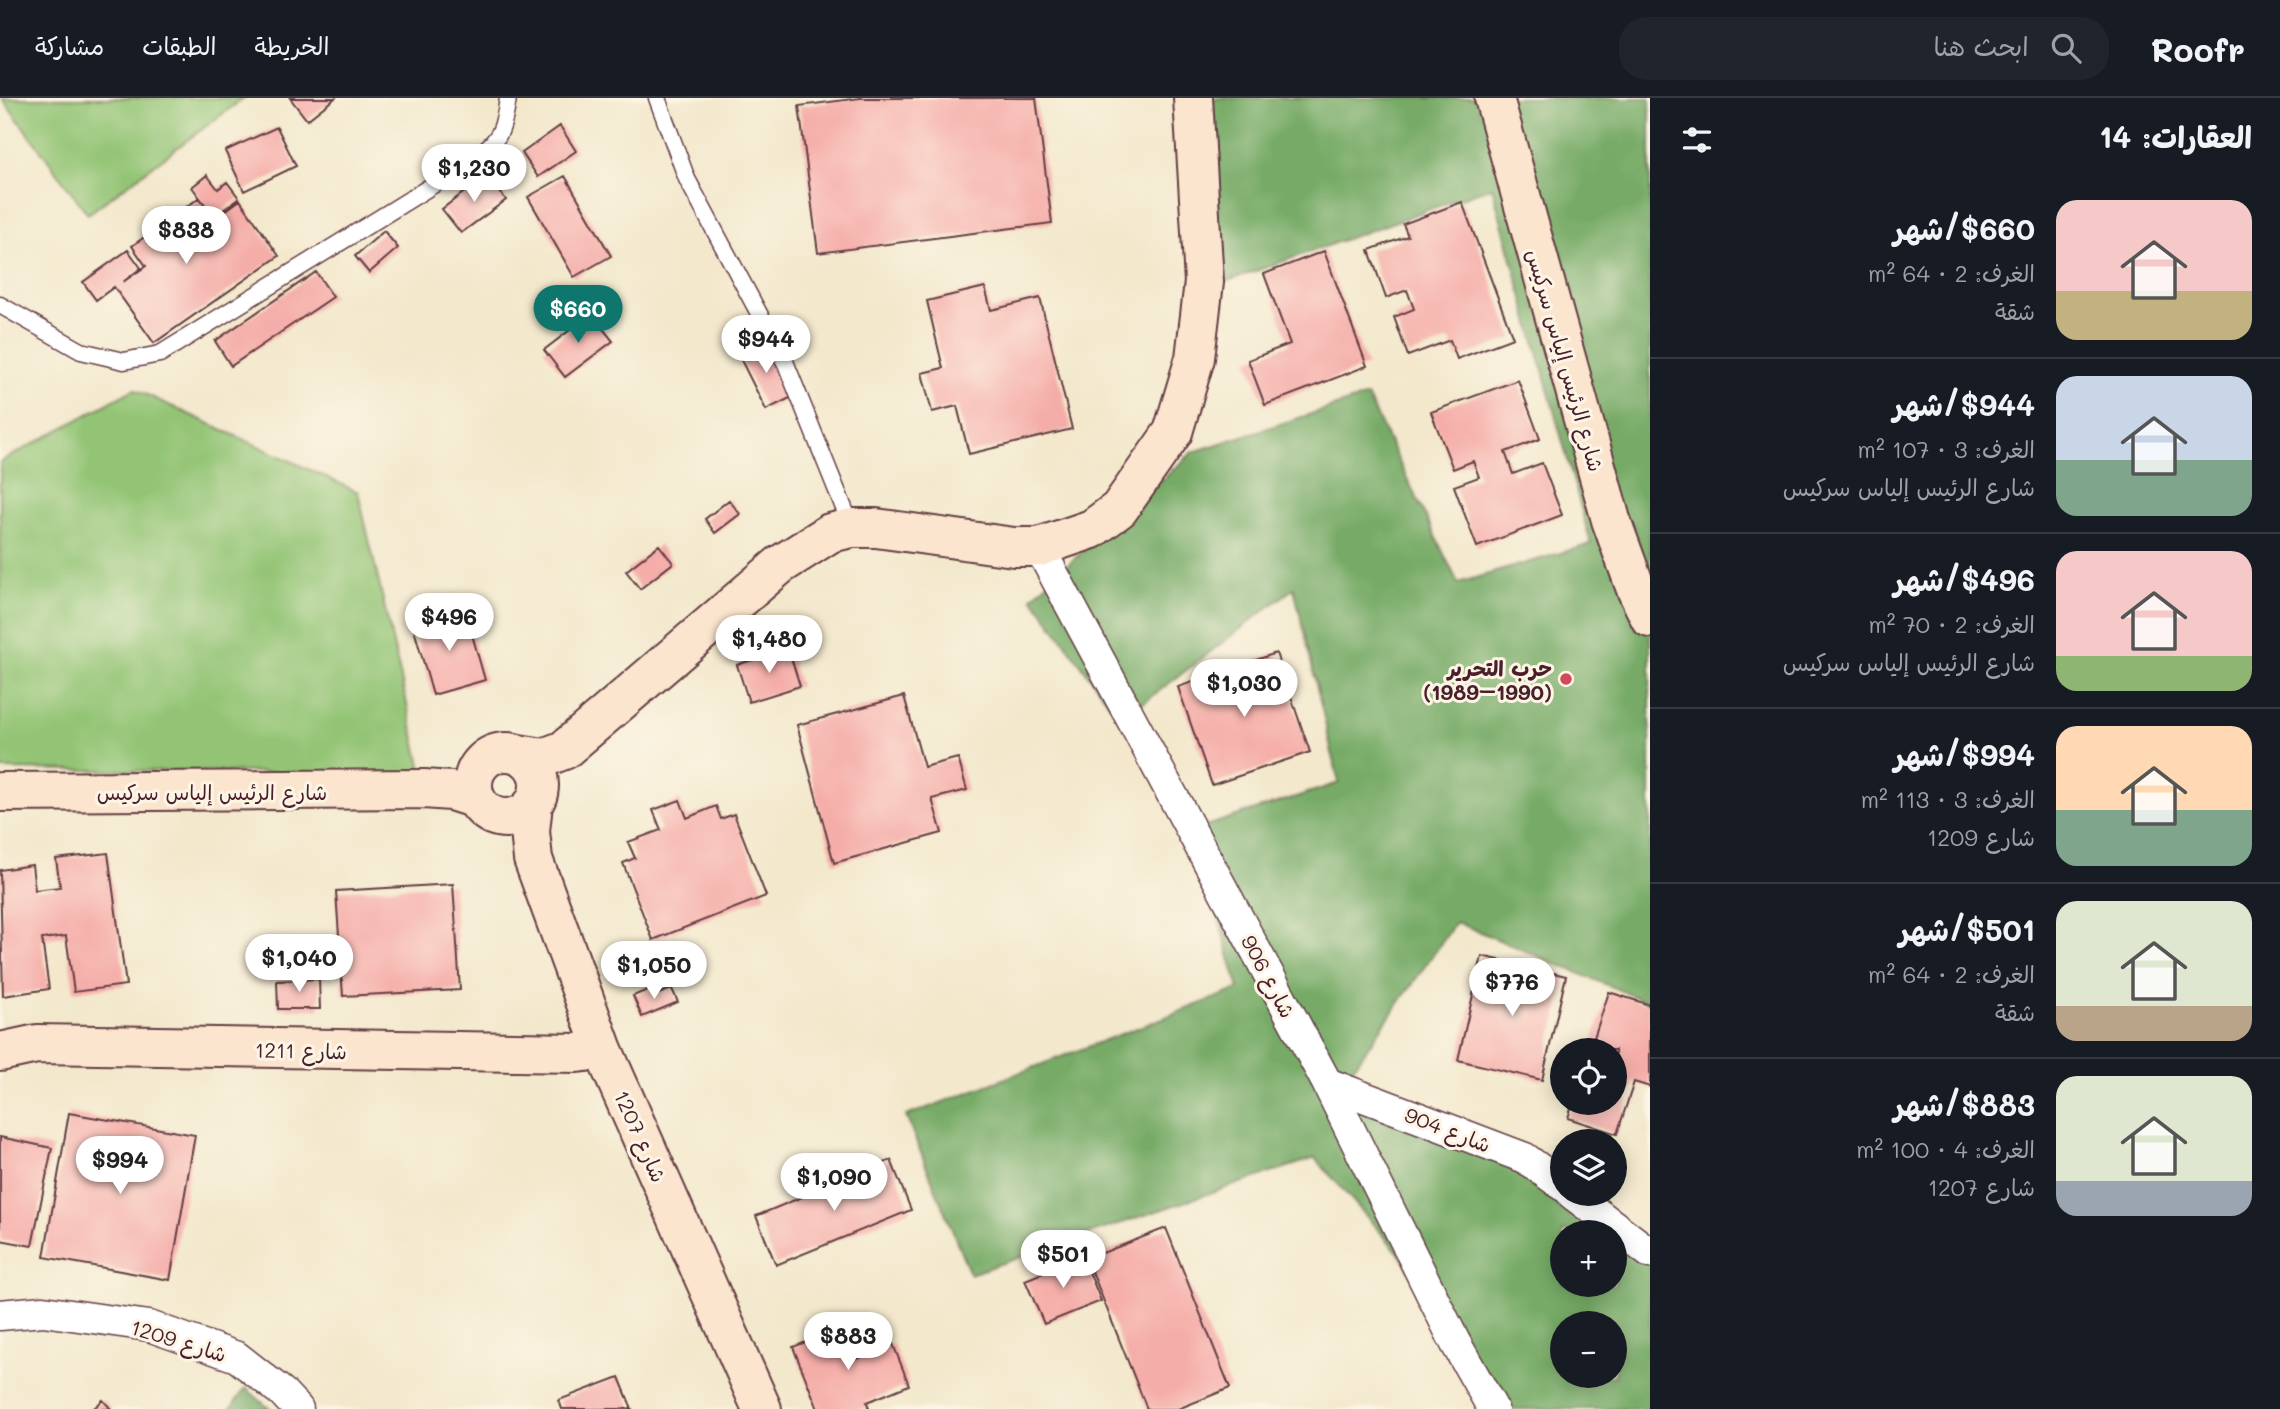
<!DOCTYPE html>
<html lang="ar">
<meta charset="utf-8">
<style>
body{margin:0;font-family:Mali,"Playpen Sans Arabic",sans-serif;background:#20242c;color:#f1f3f6;direction:rtl;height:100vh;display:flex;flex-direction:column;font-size:26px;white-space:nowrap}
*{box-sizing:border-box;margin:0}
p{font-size:23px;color:#9ea1a6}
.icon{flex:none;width:38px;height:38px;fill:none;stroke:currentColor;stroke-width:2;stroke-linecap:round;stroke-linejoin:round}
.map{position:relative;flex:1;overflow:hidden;direction:ltr}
.details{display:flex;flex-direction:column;background:#171b24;width:630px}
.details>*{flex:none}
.tools{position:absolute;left:1550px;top:940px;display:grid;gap:14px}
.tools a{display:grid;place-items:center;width:77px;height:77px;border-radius:50%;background:#171b24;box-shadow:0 4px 18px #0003;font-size:35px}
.price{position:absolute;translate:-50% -60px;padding:0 16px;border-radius:24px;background:#fff;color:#222;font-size:23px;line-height:46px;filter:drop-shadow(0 2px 4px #0008)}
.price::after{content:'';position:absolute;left:50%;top:42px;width:21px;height:16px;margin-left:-10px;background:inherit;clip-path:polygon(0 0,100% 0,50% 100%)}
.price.on{background:#0f766e;color:#fff}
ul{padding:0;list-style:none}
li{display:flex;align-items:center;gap:21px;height:175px;padding:0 28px}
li+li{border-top:2px solid #363941}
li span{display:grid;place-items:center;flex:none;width:196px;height:140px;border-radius:21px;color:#555}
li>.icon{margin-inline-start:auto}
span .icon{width:84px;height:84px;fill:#fffc;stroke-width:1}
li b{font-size:30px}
h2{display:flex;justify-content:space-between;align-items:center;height:84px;padding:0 28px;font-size:30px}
header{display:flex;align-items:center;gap:42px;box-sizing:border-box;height:98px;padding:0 35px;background:#171b24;border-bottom:2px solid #363941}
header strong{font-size:33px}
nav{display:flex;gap:38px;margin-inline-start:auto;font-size:24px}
.search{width:490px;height:63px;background:#20242c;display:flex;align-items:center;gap:18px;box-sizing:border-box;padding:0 24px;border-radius:28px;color:#9ea1a6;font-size:26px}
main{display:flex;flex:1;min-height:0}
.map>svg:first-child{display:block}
.green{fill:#93c474;stroke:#6e7250;stroke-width:2}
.forest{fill:#76aa66;stroke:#606448;stroke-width:2;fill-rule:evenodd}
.building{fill:#f5ada9}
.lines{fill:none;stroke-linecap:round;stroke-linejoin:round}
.lane-casing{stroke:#633d43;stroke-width:19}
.street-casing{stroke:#633d43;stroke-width:33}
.secondary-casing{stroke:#633d43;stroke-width:42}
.lane{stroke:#fff;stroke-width:16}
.street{stroke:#fff;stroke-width:30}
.secondary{stroke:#fbe5cf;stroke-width:38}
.poi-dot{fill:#d1495b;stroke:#fcf5e5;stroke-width:2.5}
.labels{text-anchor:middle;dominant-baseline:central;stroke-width:6;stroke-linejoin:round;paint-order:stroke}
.street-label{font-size:21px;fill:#4a1f2b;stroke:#fcf5e5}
.poi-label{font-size:21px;font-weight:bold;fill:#4a1f2b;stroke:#fcf5e5;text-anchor:end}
</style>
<header>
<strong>Roofr</strong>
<div class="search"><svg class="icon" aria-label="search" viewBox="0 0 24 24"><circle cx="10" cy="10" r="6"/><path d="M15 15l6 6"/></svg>ابحث هنا</div>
<nav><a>الخريطة</a><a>الطبقات</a><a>مشاركة</a></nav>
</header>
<main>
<section class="details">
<h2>العقارات: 14<svg class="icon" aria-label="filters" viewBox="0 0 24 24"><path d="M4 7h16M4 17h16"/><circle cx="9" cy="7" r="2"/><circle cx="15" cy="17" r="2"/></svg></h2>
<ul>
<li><span style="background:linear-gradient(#f6c9c9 65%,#c2b280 0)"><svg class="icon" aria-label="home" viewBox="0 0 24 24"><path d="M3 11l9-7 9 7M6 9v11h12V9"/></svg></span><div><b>$660/شهر</b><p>الغرف: 2 · 64 m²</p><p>شقة</p></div></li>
<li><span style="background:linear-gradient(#c9d6e8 60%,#7fa58c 0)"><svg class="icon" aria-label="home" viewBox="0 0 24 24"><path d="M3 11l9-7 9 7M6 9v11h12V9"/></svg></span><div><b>$944/شهر</b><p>الغرف: 3 · 107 m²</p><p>شارع الرئيس إلياس سركيس</p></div></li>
<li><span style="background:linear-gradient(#f6c9c9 75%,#8fb573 0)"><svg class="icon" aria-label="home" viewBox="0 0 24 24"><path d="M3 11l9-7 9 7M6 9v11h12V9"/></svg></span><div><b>$496/شهر</b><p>الغرف: 2 · 70 m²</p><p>شارع الرئيس إلياس سركيس</p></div></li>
<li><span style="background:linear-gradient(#ffd9b3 60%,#7fa58c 0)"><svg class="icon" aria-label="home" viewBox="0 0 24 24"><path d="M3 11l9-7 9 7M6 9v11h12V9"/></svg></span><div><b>$994/شهر</b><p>الغرف: 3 · 113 m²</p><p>شارع 1209</p></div></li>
<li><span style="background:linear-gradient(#dfe7d0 75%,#b9a48a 0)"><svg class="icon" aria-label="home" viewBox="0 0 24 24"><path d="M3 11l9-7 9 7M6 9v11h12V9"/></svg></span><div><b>$501/شهر</b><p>الغرف: 2 · 64 m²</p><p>شقة</p></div></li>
<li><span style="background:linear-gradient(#dfe7d0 75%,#9aa5b1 0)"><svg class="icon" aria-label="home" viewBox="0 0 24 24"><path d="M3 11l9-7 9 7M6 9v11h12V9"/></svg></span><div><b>$883/شهر</b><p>الغرف: 4 · 100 m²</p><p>شارع 1207</p></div></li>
</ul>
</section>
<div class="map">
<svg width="1650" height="1311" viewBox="0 0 1650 1311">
<rect width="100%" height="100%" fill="#fcf5e5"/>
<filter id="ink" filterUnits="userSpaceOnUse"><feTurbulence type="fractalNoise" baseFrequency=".0143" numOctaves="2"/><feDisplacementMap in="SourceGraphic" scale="14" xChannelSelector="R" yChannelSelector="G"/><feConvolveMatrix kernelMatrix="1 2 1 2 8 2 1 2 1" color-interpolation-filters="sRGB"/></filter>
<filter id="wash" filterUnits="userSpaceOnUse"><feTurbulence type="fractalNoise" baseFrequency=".00686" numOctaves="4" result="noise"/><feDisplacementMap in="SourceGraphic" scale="28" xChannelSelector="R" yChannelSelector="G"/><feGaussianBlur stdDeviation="1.57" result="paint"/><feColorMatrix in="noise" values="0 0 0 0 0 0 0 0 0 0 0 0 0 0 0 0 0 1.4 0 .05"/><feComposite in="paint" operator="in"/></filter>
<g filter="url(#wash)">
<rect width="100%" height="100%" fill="#f3e8cc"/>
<path class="green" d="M2,0H244L88,116Z
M134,291L358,394L423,676L0,671V364Z"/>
<path class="forest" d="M1218,0H1650V905L1456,824L1349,976L1650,1144V1311H1499L1398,1154L1315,1060L970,1176L906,1018L1239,891L1193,732L1339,685L1294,490L1121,622L1032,499L1193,354L1367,298L1458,485L1591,446L1492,89L1203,192L1186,16ZM1563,1134H1615V1186H1563ZM1563,1225H1615V1278H1563Z
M246,1290L270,1311H230Z"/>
<g id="blocks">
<path class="building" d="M290,0H335L307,22Z
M860,0H1036L1052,125L818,155L799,8Z
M560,28L576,53L538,79L522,55Z
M277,29L296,68L244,93L225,53Z
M207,77L218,91L227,84L239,100L214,119L192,89Z
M487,77L506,102L461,135L442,111Z
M565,78L611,158L574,179L528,99Z
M199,100L214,121L240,102L279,158L154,245L114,189L96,202L83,184L128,152L141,170L123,184L146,168L132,148Z
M1462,104L1513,240L1457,261L1450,242L1408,258L1394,219L1414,211L1407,192L1386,200L1369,152L1408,138L1403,126Z
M384,133L398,150L369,175L355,158Z
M1324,153L1367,268L1265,307L1248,262L1290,246L1264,176Z
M316,174L333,199L231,268L215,243Z
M985,189L991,212L1040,200L1072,331L969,356L957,308L932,314L922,275L943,270L927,203Z
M591,216L613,243L565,279L544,252Z
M765,242L794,298L766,312L738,256Z
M1518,282L1540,341L1505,354L1513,376L1542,365L1562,417L1477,449L1454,388L1479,379L1473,363L1453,371L1431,314Z
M729,402L740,416L715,435L705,421Z
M659,447L673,465L640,491L626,473Z
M465,512L485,582L433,597L413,528Z
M788,550L800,588L749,604L737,567Z
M1276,555L1310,654L1212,687L1178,589Z
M904,598L924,669L958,660L967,692L932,701L942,735L834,765L797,627Z
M680,702L687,720L716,708L721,721L734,716L766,798L653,842L623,765L635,760L628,744L661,732L653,712Z
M108,755L126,887L74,894L66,838L42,841L49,891L3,898L0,772L32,767L35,792L60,789L56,761Z
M453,786L460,892L343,898L336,793Z
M1482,858L1566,878L1542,982L1458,962Z
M319,881L320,911H278L277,883Z
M650,891L653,898L672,891L678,904L642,919L633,898Z
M1609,894L1650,907V989L1634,984L1617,1036L1568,1020L1573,1004H1615V952H1590Z
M69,1015L195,1037L170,1182L44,1159Z
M0,1039L52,1050L32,1148L0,1142Z
M891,1062L911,1112L776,1167L756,1118Z
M1166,1130L1230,1290L1178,1311H1147L1087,1161Z
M1083,1159L1101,1203L1044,1226L1025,1182Z
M844,1229L857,1261L893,1246L909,1287L867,1304L869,1311H818L793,1249Z
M619,1279L632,1311H562L559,1302Z
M103,1302L111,1311H93Z"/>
</g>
</g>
<g filter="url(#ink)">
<use href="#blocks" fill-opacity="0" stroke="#633d43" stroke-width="2"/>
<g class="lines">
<defs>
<path id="lane" d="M657,0L687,81L786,266L852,430
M0,207L81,253L124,263L160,256L462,69C496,43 502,44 508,0"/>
<path id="street" d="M1039,449L1327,985L1455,1244L1493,1311
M1327,985L1525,1060L1563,1088
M1572,1096L1650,1155
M0,1217L43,1213L149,1228L237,1259L283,1295L298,1311"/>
<path id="secondary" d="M1494,0L1611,422L1636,491L1650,520
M473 687a33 33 0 1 1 66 0a33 33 0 1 1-66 0Z
M518,656L543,660L564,652L780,467L830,435L852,430H876L1014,449H1039L1092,431L1119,411L1173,334L1195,260L1204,184L1193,0
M0,694L424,691L451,693L476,701
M533,706L530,733L533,761L603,952L762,1311
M0,954L37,946L577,955L603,952"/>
</defs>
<use href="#lane" class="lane-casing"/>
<use href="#street" class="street-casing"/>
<use href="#secondary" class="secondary-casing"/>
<use href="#lane" class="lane"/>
<use href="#street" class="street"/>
<use href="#secondary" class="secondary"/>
</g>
</g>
<circle class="poi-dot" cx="1566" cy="581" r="7"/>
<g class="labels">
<g class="street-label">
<text transform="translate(1566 262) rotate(74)">شارع الرئيس إلياس سركيس</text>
<text x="212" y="693">شارع الرئيس إلياس سركيس</text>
<text transform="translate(1269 878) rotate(62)">شارع 906</text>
<text transform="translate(301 952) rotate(1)">شارع 1211</text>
<text transform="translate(1448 1031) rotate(21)">شارع 904</text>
<text transform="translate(641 1038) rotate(66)">شارع 1207</text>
<text transform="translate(179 1242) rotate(17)">شارع 1209</text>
</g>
<g class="poi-label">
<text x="1552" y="569">حرب التحرير<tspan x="1552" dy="24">(1989–1990)</tspan></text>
</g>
</g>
</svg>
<div class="tools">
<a><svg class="icon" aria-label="locate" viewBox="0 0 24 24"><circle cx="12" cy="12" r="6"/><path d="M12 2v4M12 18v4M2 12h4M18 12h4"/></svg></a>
<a><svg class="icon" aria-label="layers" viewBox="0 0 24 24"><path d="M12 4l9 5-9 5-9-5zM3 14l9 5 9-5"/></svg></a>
<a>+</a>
<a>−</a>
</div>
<b class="price" style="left:474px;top:106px">$1,230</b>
<b class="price" style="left:186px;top:168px">$838</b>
<b class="price on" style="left:578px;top:247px">$660</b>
<b class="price" style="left:766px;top:277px">$944</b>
<b class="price" style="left:449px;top:555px">$496</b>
<b class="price" style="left:769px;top:577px">$1,480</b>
<b class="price" style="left:1244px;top:621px">$1,030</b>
<b class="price" style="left:299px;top:896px">$1,040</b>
<b class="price" style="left:654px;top:903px">$1,050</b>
<b class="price" style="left:1512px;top:920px">$776</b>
<b class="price" style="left:120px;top:1098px">$994</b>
<b class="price" style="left:834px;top:1115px">$1,090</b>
<b class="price" style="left:1063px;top:1192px">$501</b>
<b class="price" style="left:848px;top:1274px">$883</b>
</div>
</main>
